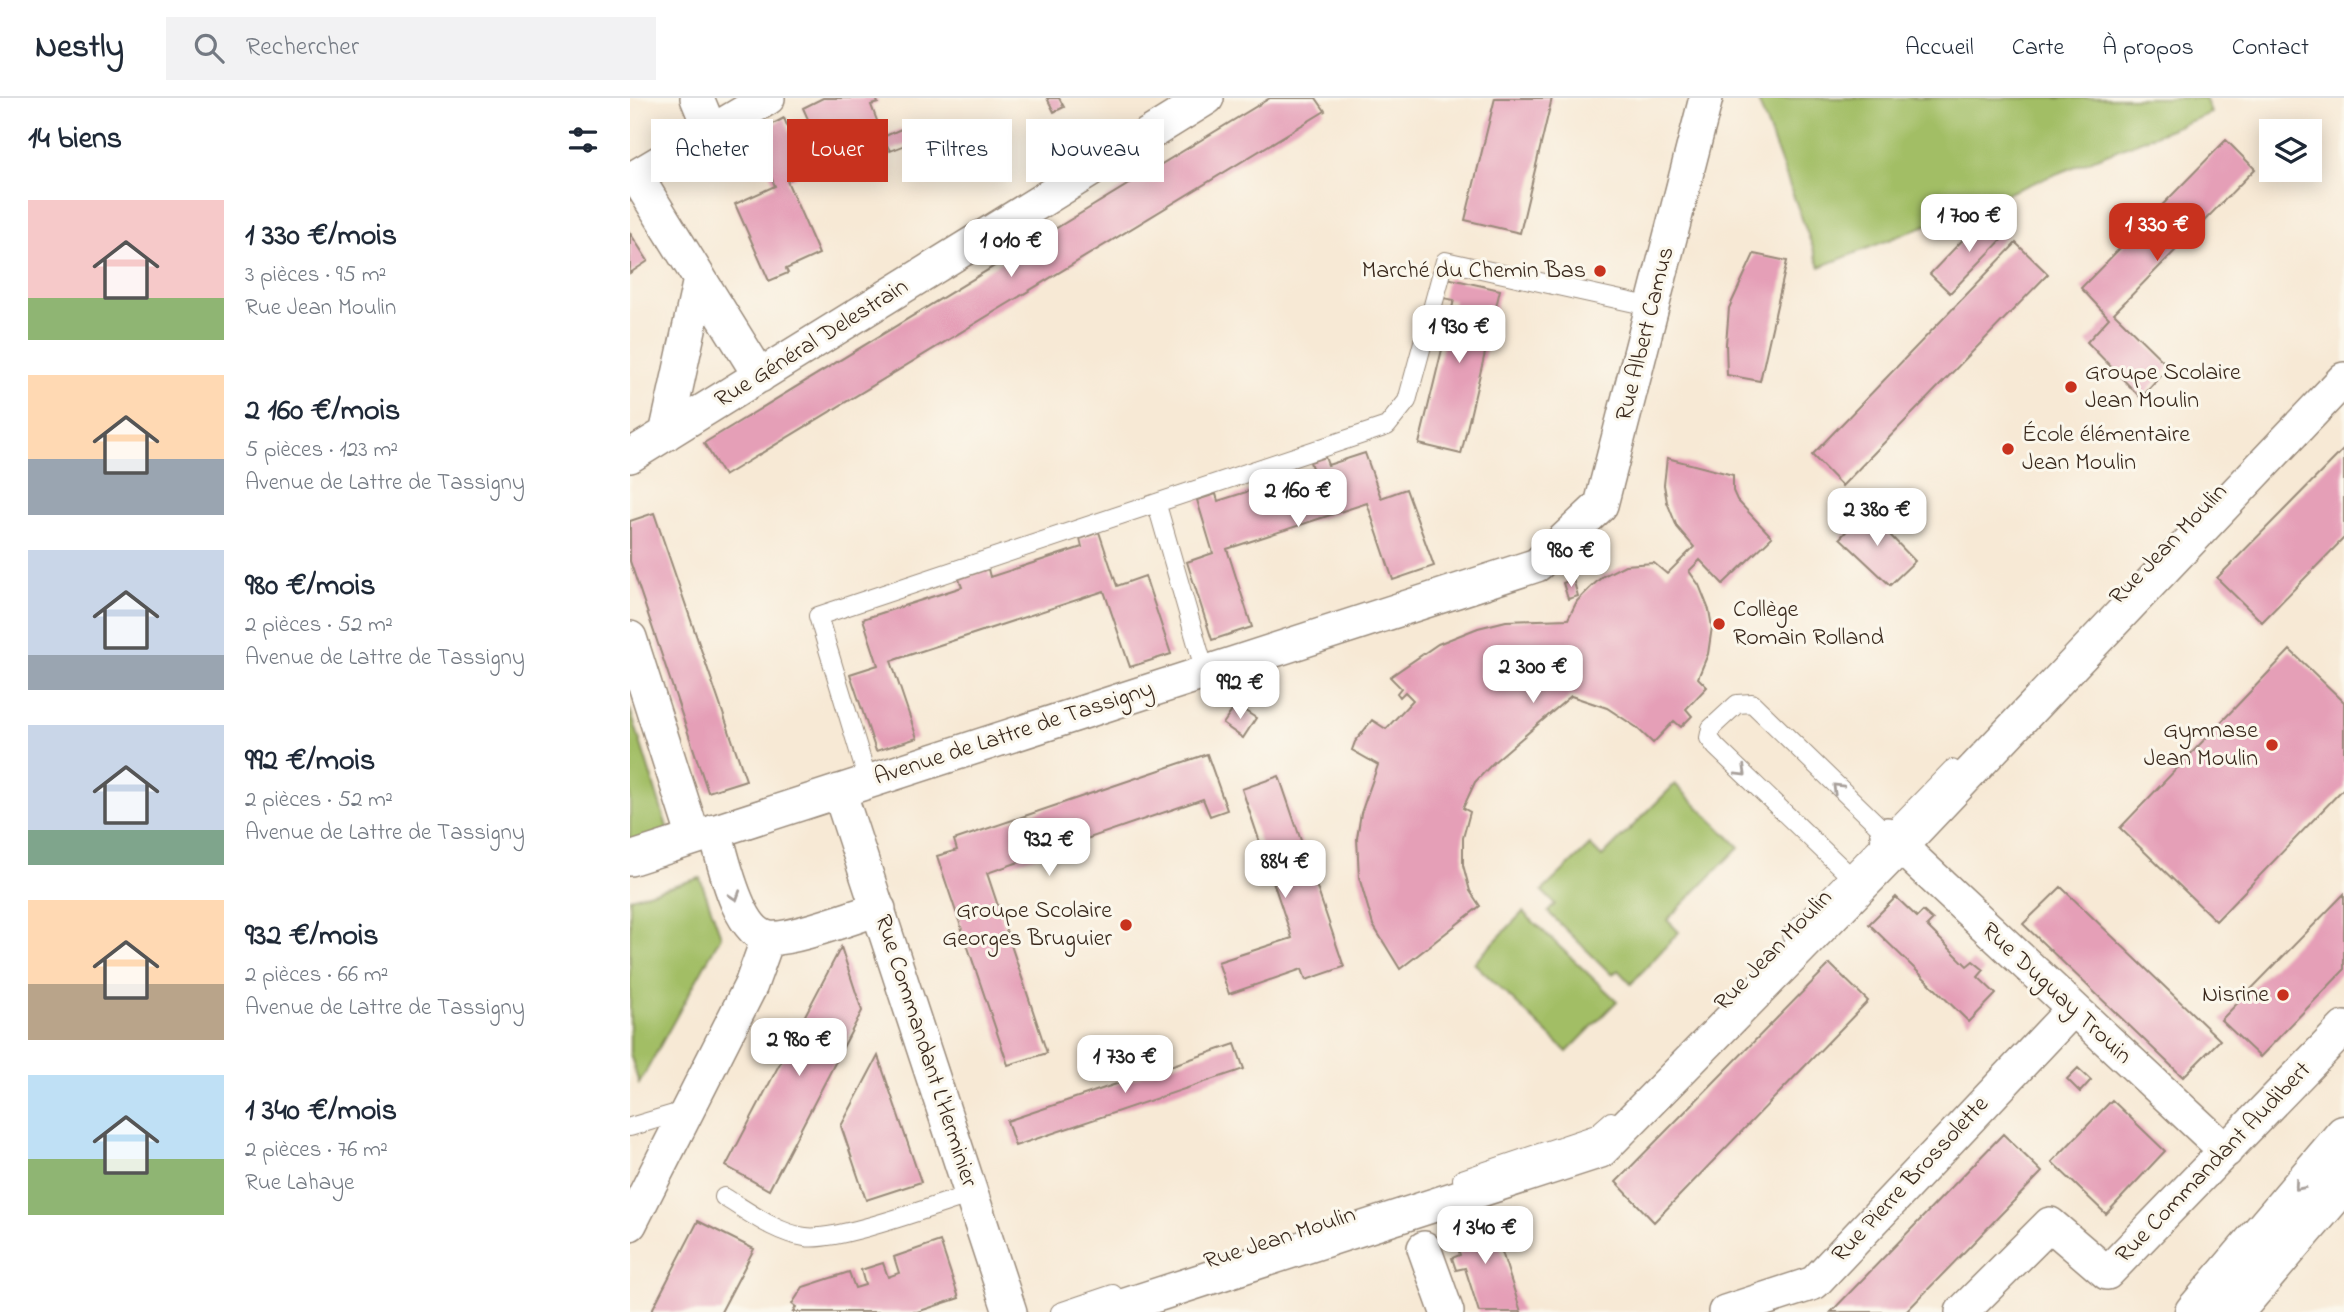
<!DOCTYPE html>
<html lang="fr">
<meta charset="utf-8">
<style>
body{margin:0;font-family:"Indie Flower",sans-serif;background:#f2f2f3;color:#1f2937;height:100vh;display:flex;flex-direction:column;font-size:26px;white-space:nowrap}
*{box-sizing:border-box;margin:0}
p{font-size:23px;color:#747a83}
.icon{flex:none;width:38px;height:38px;fill:none;stroke:currentColor;stroke-width:2;stroke-linecap:round;stroke-linejoin:round}
.map{position:relative;flex:1;overflow:hidden}
.side{display:flex;flex-direction:column;background:#fff;width:630px}
.side>*{flex:none}
.guide{position:absolute;left:21px;top:21px;width:665px;height:63px;display:flex;gap:14px}
.buttons{position:absolute;left:1629px;top:21px;display:grid;gap:14px}
.buttons a{display:grid;place-items:center;width:63px;height:63px;border-radius:0px;background:#fff;box-shadow:0 4px 18px #0003;font-size:35px}
.price{position:absolute;translate:-50% -60px;padding:0 16px;border-radius:14px;background:#fff;color:#222;font-size:23px;line-height:46px;filter:drop-shadow(0 2px 4px #0008)}
.price::after{content:'';position:absolute;left:50%;top:42px;width:21px;height:16px;margin-left:-10px;background:inherit;clip-path:polygon(0 0,100% 0,50% 100%)}
.price.selected{background:#c8321e;color:#fff}
ul{padding:0;list-style:none}
li{display:flex;align-items:center;gap:21px;height:175px;padding:0 28px}
li span{display:grid;place-items:center;flex:none;width:196px;height:140px;border-radius:0px;color:#555}
li>.icon{margin-inline-start:auto}
span .icon{width:84px;height:84px;fill:#fffc;stroke-width:1}
li b{font-size:30px}
h2{display:flex;justify-content:space-between;align-items:center;height:84px;padding:0 28px;font-size:30px}
.pill{padding:0 24px;border-radius:0px;background:#fff;box-shadow:0 4px 18px #0003;font-size:24px;line-height:63px}
.pill.selected{background:#c8321e;color:#fff}
header{display:flex;align-items:center;gap:42px;box-sizing:border-box;height:98px;padding:0 35px;background:#fff;border-bottom:2px solid #e0e1e3}
header strong{font-size:33px}
nav{display:flex;gap:38px;margin-inline-start:auto;font-size:24px}
.search{width:490px;height:63px;background:#f2f2f3;display:flex;align-items:center;gap:18px;box-sizing:border-box;padding:0 24px;border-radius:0px;color:#747a83;font-size:26px}
main{display:flex;flex:1;min-height:0}
.map>svg:first-child{display:block}
.green{fill:#a2be65;stroke:#6e7442;stroke-width:2}
.building{fill:#e59fb7}
.lines{fill:none;stroke-linecap:round;stroke-linejoin:round}
.service-casing{stroke:#998a7a;stroke-width:20}
.minor-casing{stroke:#998a7a;stroke-width:36}
.primary-casing{stroke:#998a7a;stroke-width:41}
.service{stroke:#fff;stroke-width:18}
.minor{stroke:#fff;stroke-width:33}
.primary{stroke:#fff;stroke-width:38}
.oneway{stroke:#a79f9a}
.poi-dot{fill:#c8321e;stroke:#fbf7ec;stroke-width:2.5}
.labels{text-anchor:middle;dominant-baseline:central;stroke-width:6;stroke-linejoin:round;paint-order:stroke}
.poi-label{font-size:24px;fill:#3b2a1e;stroke:#fbf7ec;text-anchor:end}
.street-label{font-size:24px;fill:#3b2a1e;stroke:#fbf7ec}
</style>
<header>
<strong>Nestly</strong>
<div class="search"><svg class="icon" aria-label="search" viewBox="0 0 24 24"><circle cx="10" cy="10" r="6"/><path d="M15 15l6 6"/></svg>Rechercher</div>
<nav><a>Accueil</a><a>Carte</a><a>À propos</a><a>Contact</a></nav>
</header>
<main>
<section class="side">
<h2>14 biens<svg class="icon" aria-label="filters" viewBox="0 0 24 24"><path d="M4 7h16M4 17h16"/><circle cx="9" cy="7" r="2"/><circle cx="15" cy="17" r="2"/></svg></h2>
<ul>
<li><span style="background:linear-gradient(#f6c9c9 70%,#8fb573 0)"><svg class="icon" aria-label="home" viewBox="0 0 24 24"><path d="M3 11l9-7 9 7M6 9v11h12V9"/></svg></span><div><b>1 330 €/mois</b><p>3 pièces · 95 m²</p><p>Rue Jean Moulin</p></div></li>
<li><span style="background:linear-gradient(#ffd9b3 60%,#9aa5b1 0)"><svg class="icon" aria-label="home" viewBox="0 0 24 24"><path d="M3 11l9-7 9 7M6 9v11h12V9"/></svg></span><div><b>2 160 €/mois</b><p>5 pièces · 123 m²</p><p>Avenue de Lattre de Tassigny</p></div></li>
<li><span style="background:linear-gradient(#c9d6e8 75%,#9aa5b1 0)"><svg class="icon" aria-label="home" viewBox="0 0 24 24"><path d="M3 11l9-7 9 7M6 9v11h12V9"/></svg></span><div><b>980 €/mois</b><p>2 pièces · 52 m²</p><p>Avenue de Lattre de Tassigny</p></div></li>
<li><span style="background:linear-gradient(#c9d6e8 75%,#7fa58c 0)"><svg class="icon" aria-label="home" viewBox="0 0 24 24"><path d="M3 11l9-7 9 7M6 9v11h12V9"/></svg></span><div><b>992 €/mois</b><p>2 pièces · 52 m²</p><p>Avenue de Lattre de Tassigny</p></div></li>
<li><span style="background:linear-gradient(#ffd9b3 60%,#b9a48a 0)"><svg class="icon" aria-label="home" viewBox="0 0 24 24"><path d="M3 11l9-7 9 7M6 9v11h12V9"/></svg></span><div><b>932 €/mois</b><p>2 pièces · 66 m²</p><p>Avenue de Lattre de Tassigny</p></div></li>
<li><span style="background:linear-gradient(#bfe0f5 60%,#8fb573 0)"><svg class="icon" aria-label="home" viewBox="0 0 24 24"><path d="M3 11l9-7 9 7M6 9v11h12V9"/></svg></span><div><b>1 340 €/mois</b><p>2 pièces · 76 m²</p><p>Rue Lahaye</p></div></li>
</ul>
</section>
<div class="map">
<svg width="1714" height="1214" viewBox="0 0 1714 1214">
<rect width="100%" height="100%" fill="#fbf7ec"/>
<filter id="ink" filterUnits="userSpaceOnUse"><feTurbulence type="fractalNoise" baseFrequency=".0143" numOctaves="2"/><feDisplacementMap in="SourceGraphic" scale="14" xChannelSelector="R" yChannelSelector="G"/><feConvolveMatrix kernelMatrix="1 2 1 2 8 2 1 2 1" color-interpolation-filters="sRGB"/></filter>
<filter id="wash" filterUnits="userSpaceOnUse"><feTurbulence type="fractalNoise" baseFrequency=".00686" numOctaves="4" result="noise"/><feDisplacementMap in="SourceGraphic" scale="28" xChannelSelector="R" yChannelSelector="G"/><feGaussianBlur stdDeviation="1.57" result="paint"/><feColorMatrix in="noise" values="0 0 0 0 0 0 0 0 0 0 0 0 0 0 0 0 0 1.4 0 .05"/><feComposite in="paint" operator="in"/></filter>
<g filter="url(#wash)">
<rect width="100%" height="100%" fill="#f7e9d5"/>
<path class="green" d="M1127,0H1575L1581,15L1190,169Z
M0,611L38,732L0,745Z
M1045,686L1109,749L1037,822L1049,834L1001,886L988,872L982,877L918,814L925,806L912,793L960,747L972,759Z
M70,780L91,838L9,986L0,955V800Z
M893,814L987,903L937,954L844,865Z"/>
<g id="blocks">
<path class="building" d="M193,0H246L248,5L241,7L251,33L194,57L173,10Z
M417,0H429L434,9L424,14Z
M640,0H686L695,13L94,378L74,345Z
M865,0H922L890,135L835,122Z
M154,20L168,54L160,58L168,78L157,83L189,156L156,171L158,175L139,183L105,106L145,88L123,37Z
M368,22L378,40L351,54L343,39Z
M271,31L278,46L260,53L253,39Z
M1596,42L1625,71L1484,215L1539,269L1511,300L1457,244L1479,220L1451,190Z
M1366,116L1380,133L1320,195L1300,176L1343,131L1347,136Z
M0,135L18,163L0,175Z
M1386,145L1418,176L1212,388L1182,357Z
M1124,156L1157,163L1130,283L1097,277L1096,246L1099,210Z
M817,180L870,192L831,356L789,346L824,202L813,200Z
M1714,351V440L1632,524L1587,480Z
M735,355L751,400L776,391L804,468L763,482L737,405L597,451L622,529L582,542L557,464L583,455L567,402L586,396L588,403L638,387L636,379L663,370L666,378L683,373L680,364L695,359L698,367Z
M1037,360L1103,377V393L1107,402L1142,439L1093,486L1070,462L1059,473L1069,487L1079,512L1082,529L1078,556L1068,580L1077,589L1056,611L1062,618L1051,629L1044,623L1023,645L1006,629L977,610L941,598L864,664L845,684L833,710L840,714L833,740V767L840,793L850,808L770,871L743,827L729,779L727,740L731,715L748,667L722,652L725,644L742,622L756,631L783,602L775,594L770,599L767,595L771,590L760,579L808,546L848,530L876,523L938,521L947,503L960,490L973,478L995,467L1024,465L1037,476L1064,449L1047,429L1037,404L1034,387Z
M1236,412L1285,463L1260,487L1210,440Z
M24,415L116,682L78,694L0,463V423Z
M469,434L487,488L515,478L541,556L500,569L474,493L261,563L287,640L246,653L220,576L248,567L233,521L332,489L329,481L358,471L360,479L452,449L450,441Z
M943,481L948,498L938,501L933,485Z
M1660,552L1714,604V690L1586,823L1490,730Z
M606,607L626,620L613,640L593,626Z
M577,656L597,712L580,718L573,701L357,775L417,955L378,967L307,758L327,752L324,742Z
M649,678L714,869L676,882L672,871L599,896L588,864L662,840L612,691Z
M1431,789L1590,942L1553,979L1393,826Z
M1714,796V872L1630,959L1591,922Z
M1266,799L1287,819L1293,813L1303,822L1297,828L1337,868L1343,863L1354,872L1348,879L1366,896L1339,924L1239,826Z
M211,849L232,913L139,1092L96,1068Z
M1200,866L1238,903L1024,1124L986,1084Z
M605,946L614,971L385,1048L377,1023Z
M248,958L291,1084L236,1102L211,1028Z
M1448,970L1461,982L1450,994L1437,981Z
M1482,1002L1535,1053L1476,1116L1422,1064Z
M1373,1036L1412,1074L1276,1214H1201Z
M860,1116L891,1214H849L835,1170L826,1172L822,1160L830,1157L821,1129Z
M68,1123L124,1151L91,1214H21Z
M310,1143L329,1200L287,1214H163L166,1209L162,1206L173,1189L219,1174L225,1190L235,1187L231,1172L253,1165L258,1179L269,1175L264,1159Z"/>
</g>
</g>
<g filter="url(#ink)">
<use href="#blocks" fill-opacity="0" stroke="#998a7a" stroke-width="2"/>
<g class="lines">
<defs>
<path id="service" d="M527,407L575,574
M238,683L188,518L757,328L777,303L815,163L1023,209
M1219,777L1086,649L1079,640L1081,630L1107,606L1122,605L1257,736
M1161,837L1322,671
M0,1029L57,1012
M832,1081L966,1036L981,1023
M94,1099C119,1114 146,1135 175,1139C207,1144 306,1107 342,1096
M430,1214L483,1196"/>
<path id="minor" d="M67,0L81,34
M6,78L130,278
M0,82L138,0
M36,336L70,181
M0,358L577,0
M0,540L64,740
M209,693L380,1214
M85,733C93,760 107,834 139,840C160,843 225,818 249,811
M1257,736L1596,1053
M0,761L907,467L971,407L1076,0
M0,1126L121,887L138,840
M794,1150L817,1214
M474,1214L971,1053L1271,748L1714,281
M1095,1214L1184,1185L1442,912
M1332,1214L1420,1126L1477,1175L1714,930"/>
<path id="primary" d="M1564,1214L1714,1037
M1604,1214L1714,1085"/>
</defs>
<use href="#service" class="service-casing"/>
<use href="#minor" class="minor-casing"/>
<use href="#primary" class="primary-casing"/>
<use href="#service" class="service"/>
<use href="#minor" class="minor"/>
<use href="#primary" class="primary"/>
</g>
<defs><path id="oneway-chevron" d="M-2-3.5L2.5 0L-2 3.5" fill="none" stroke-width="1.6" stroke-linecap="round" stroke-linejoin="round" transform="scale(1.75)"/></defs>
<g class="oneway">
<use href="#oneway-chevron" transform="translate(1112 674) rotate(44)"/>
<use href="#oneway-chevron" transform="translate(1207 690) rotate(-136)"/>
<use href="#oneway-chevron" transform="translate(105 798) rotate(72)"/>
<use href="#oneway-chevron" transform="translate(1669 1088) rotate(131)"/>
</g>
</g>
<g class="poi-dot">
<circle cx="970" cy="173" r="7"/>
<circle cx="1441" cy="289" r="7"/>
<circle cx="1378" cy="351" r="7"/>
<circle cx="1089" cy="526" r="7"/>
<circle cx="1642" cy="647" r="7"/>
<circle cx="496" cy="827" r="7"/>
<circle cx="1653" cy="897" r="7"/>
</g>
<g class="labels">
<g class="poi-label">
<text x="956" y="173">Marché du Chemin Bas</text>
<text x="1455" y="275" text-anchor="start">Groupe Scolaire<tspan x="1455" dy="28">Jean Moulin</tspan></text>
<text x="1392" y="337" text-anchor="start">École élémentaire<tspan x="1392" dy="28">Jean Moulin</tspan></text>
<text x="1103" y="512" text-anchor="start">Collège<tspan x="1103" dy="28">Romain Rolland</tspan></text>
<text x="1628" y="633">Gymnase<tspan x="1628" dy="28">Jean Moulin</tspan></text>
<text x="482" y="813">Groupe Scolaire<tspan x="482" dy="28">Georges Bruguier</tspan></text>
<text x="1639" y="897">Nisrine</text>
</g>
<g class="street-label">
<text transform="translate(1016 236) rotate(-76)">Rue Albert Camus</text>
<text transform="translate(182 246) rotate(-32)">Rue Général Delestrain</text>
<text transform="translate(1539 447) rotate(-46)">Rue Jean Moulin</text>
<text transform="translate(384 636) rotate(-18)">Avenue de Lattre de Tassigny</text>
<text transform="translate(1144 853) rotate(-46)">Rue Jean Moulin</text>
<text transform="translate(1426 896) rotate(43)">Rue Duguay Trouin</text>
<text transform="translate(295 953) rotate(72)">Rue Commandant L'Herminier</text>
<text transform="translate(1584 1065) rotate(-46)">Rue Commandant Audibert</text>
<text transform="translate(1281 1082) rotate(-47)">Rue Pierre Brossolette</text>
<text transform="translate(650 1141) rotate(-18)">Rue Jean Moulin</text>
</g>
</g>
</svg>
<div class="buttons">
<a><svg class="icon" aria-label="layers" viewBox="0 0 24 24"><path d="M12 4l9 5-9 5-9-5zM3 14l9 5 9-5"/></svg></a>
</div>
<b class="price" style="left:1339px;top:156px">1 700 €</b>
<b class="price selected" style="left:1527px;top:165px">1 330 €</b>
<b class="price" style="left:381px;top:181px">1 010 €</b>
<b class="price" style="left:829px;top:267px">1 930 €</b>
<b class="price" style="left:668px;top:431px">2 160 €</b>
<b class="price" style="left:1247px;top:450px">2 380 €</b>
<b class="price" style="left:941px;top:491px">980 €</b>
<b class="price" style="left:903px;top:607px">2 300 €</b>
<b class="price" style="left:610px;top:623px">992 €</b>
<b class="price" style="left:419px;top:780px">932 €</b>
<b class="price" style="left:655px;top:802px">884 €</b>
<b class="price" style="left:169px;top:980px">2 980 €</b>
<b class="price" style="left:495px;top:997px">1 730 €</b>
<b class="price" style="left:855px;top:1168px">1 340 €</b>
<div class="guide">
<a class="pill">Acheter</a>
<a class="pill selected">Louer</a>
<a class="pill">Filtres</a>
<a class="pill">Nouveau</a>
</div>
</div>
</main>
